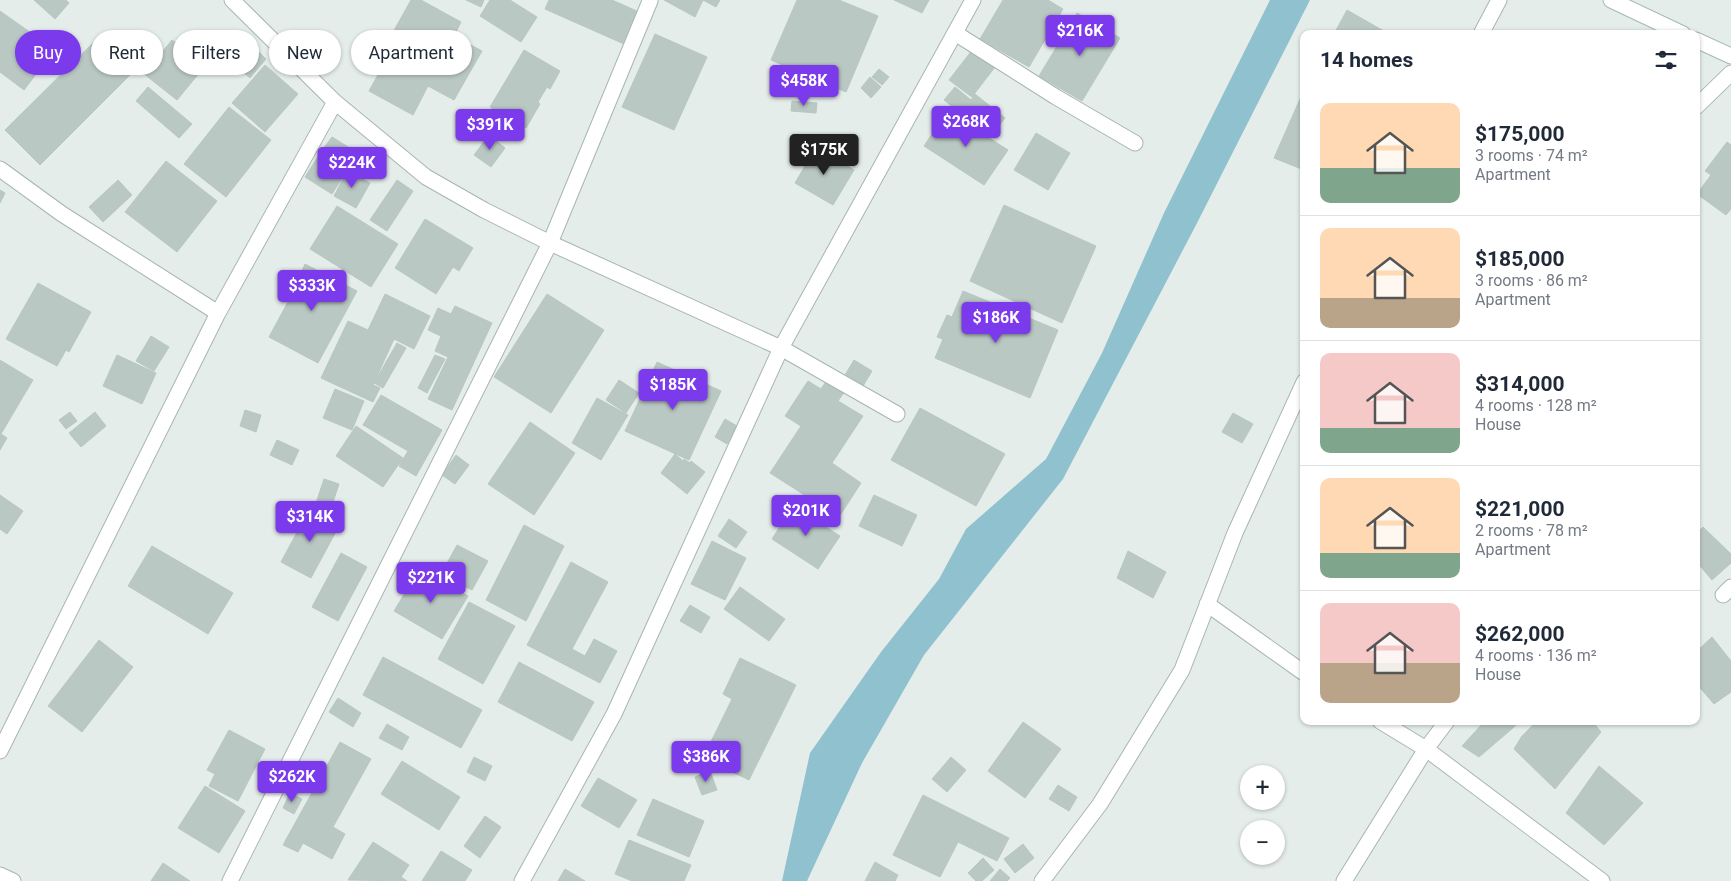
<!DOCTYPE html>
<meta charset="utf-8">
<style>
body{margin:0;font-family:Roboto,sans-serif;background:#f2f2f3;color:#1f2937;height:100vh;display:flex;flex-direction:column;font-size:19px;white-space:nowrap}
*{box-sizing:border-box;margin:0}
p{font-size:16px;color:#747a83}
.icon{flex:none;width:28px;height:28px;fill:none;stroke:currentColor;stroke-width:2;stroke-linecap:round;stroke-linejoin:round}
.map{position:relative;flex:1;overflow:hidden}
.side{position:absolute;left:1300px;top:30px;width:400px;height:695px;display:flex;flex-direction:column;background:#fff;border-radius:10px;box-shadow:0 1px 4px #0004}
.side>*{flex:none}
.hud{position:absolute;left:15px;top:30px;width:475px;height:45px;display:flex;gap:10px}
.buttons{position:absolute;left:1240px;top:765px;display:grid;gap:10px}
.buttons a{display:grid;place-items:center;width:45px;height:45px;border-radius:50%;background:#fff;box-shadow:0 1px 4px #0004;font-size:25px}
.price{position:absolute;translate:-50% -42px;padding:0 11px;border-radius:5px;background:#7c3aed;color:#fff;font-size:16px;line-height:32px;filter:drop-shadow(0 1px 2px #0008)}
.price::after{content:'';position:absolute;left:50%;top:30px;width:15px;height:11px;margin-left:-8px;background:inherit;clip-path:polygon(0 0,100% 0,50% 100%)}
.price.on{background:#222;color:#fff}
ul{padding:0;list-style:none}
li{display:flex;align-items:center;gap:15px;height:125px;padding:0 20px}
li+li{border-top:1px solid #e0e1e3}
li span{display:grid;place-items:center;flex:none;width:140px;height:100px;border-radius:10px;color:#555}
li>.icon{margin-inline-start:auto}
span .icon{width:60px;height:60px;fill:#fffc;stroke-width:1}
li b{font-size:21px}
h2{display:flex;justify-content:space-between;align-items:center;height:60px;padding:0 20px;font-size:21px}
.tag{padding:0 18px;border-radius:22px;background:#fff;box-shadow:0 1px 4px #0004;font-size:18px;line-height:45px}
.tag.on{background:#7c3aed;color:#fff}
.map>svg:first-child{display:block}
.water{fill:#90c1cf}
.building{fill:#bac8c4;stroke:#b8c7c2}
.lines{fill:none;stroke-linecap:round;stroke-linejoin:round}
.service-casing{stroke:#a8b5b2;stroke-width:17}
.minor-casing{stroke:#a8b5b2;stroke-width:17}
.secondary-casing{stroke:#a4b9b3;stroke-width:17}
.service{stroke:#fff;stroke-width:15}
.minor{stroke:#fff;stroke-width:15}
.secondary{stroke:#fff;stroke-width:15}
</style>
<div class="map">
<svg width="1731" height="881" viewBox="0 0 1731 881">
<rect width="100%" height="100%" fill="#e5edea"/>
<path class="water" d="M1270,0H1310L1196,225L1063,479L924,655L862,763L807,881H782L810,753L881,652L939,579L966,529L1046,459L1102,353L1164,213Z"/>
<path class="building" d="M34,0H66L69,3L55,19Z
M411,0H421L461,22L454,36L482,51L454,100L428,86L413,115L369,91L390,53L383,50Z
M466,0H484L481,7Z
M490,0H510L537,17L521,42L480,16Z
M549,0H612L639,12L624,44L545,9Z
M664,0H720L716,7L703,0L695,17Z
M797,0H839L878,16L846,92L771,60Z
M894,0H929L922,13Z
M1003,0H1048L1063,9L1029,67L980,39Z
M1347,10L1389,34H1334Z
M0,11L34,35L37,31L58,45L24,90L0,72Z
M1077,13L1120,38L1082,101L1039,76Z
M655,34L707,57L674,130L622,107Z
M99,37L134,71L40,165L5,130Z
M172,40L205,66L177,100L144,74Z
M253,46L266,59L250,78L236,66Z
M973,49L995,67L972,97L949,80Z
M524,50L560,71L550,89L547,87L538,102L540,104L526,128L490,107Z
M265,65L298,94L265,132L232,103Z
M879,69L889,77L882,85L872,77Z
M870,77L881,87L871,98L861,88Z
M148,87L192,124L179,138L136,101Z
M955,87L971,100L975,94L1005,118L990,137L944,100Z
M1304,90V170L1274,158Z
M792,101L817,103L816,113L791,111Z
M229,107L271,140L226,197L184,164Z
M947,111L1008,150L984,185L924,146Z
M1036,133L1070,153L1048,190L1014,170Z
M489,135L505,148L491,167L474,155Z
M332,137L353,150L345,163L323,149Z
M1727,142L1731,145V209L1726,215L1697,194L1711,175L1705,171Z
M816,147L854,170L833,205L795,183Z
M319,155L346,172L332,194L305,177Z
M166,161L217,201L177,252L125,212Z
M347,171L370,183L356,208L334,196Z
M118,180L132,195L103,222L89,207Z
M397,180L413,191L387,231L370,220Z
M0,190L5,193L0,203Z
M1004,205L1096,246L1062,323L970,281Z
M337,206L398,244L371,287L310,249Z
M425,219L473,248L459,271L453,267L436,294L395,268Z
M305,264L357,291L318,363L269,337L289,300L280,295L294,270L301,273Z
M38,283L91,312L69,352L66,350L57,366L6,339Z
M963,291L1058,330L1030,398L935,358L943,339L937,337L947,315L952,317Z
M385,294L430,316L414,349L394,339L373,385L380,388L373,402L321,378L348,321L368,330Z
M547,294L604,330L551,413L494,377Z
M455,306L492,323L452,410L428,399L448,357L435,351L441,336L428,330L438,308L451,314Z
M151,336L169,347L154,371L136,361Z
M397,343L406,348L383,388L374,383Z
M117,355L156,373L142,404L103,386Z
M435,355L445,359L427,393L418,388Z
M0,360L33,380L21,400L0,388Z
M854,360L872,371L863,386L845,375Z
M657,362L721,391L689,460L625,431Z
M619,380L639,393L626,413L606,400Z
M827,380L845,391L838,401L863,416L832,463L861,483L839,517L770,473L801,426L785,416L808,381L821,389Z
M0,388L21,400L1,434L7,438L0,450Z
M335,389L364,401L352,430L323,418Z
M381,395L442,430L416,476L399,466L408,451L363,425Z
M597,398L628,415L601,460L572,443Z
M920,408L1005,454L976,506L891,460Z
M245,410L261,415L256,432L240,426Z
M70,412L77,421L66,429L59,420Z
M95,412L106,426L81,447L69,433Z
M1233,413L1253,424L1242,443L1222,432Z
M725,419L737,426L727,444L715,437Z
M530,422L575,453L534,515L488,484Z
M356,426L403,458L383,487L336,456Z
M277,440L299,450L292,465L270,455Z
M675,454L683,461L684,459L690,463L691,461L705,472L687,494L661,473Z
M456,455L469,465L455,484L442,475Z
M324,479L339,484L331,508L316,503Z
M0,495L23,511L7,534L0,529Z
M874,495L917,515L902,546L859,526Z
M793,506L840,536L818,569L772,539Z
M310,508L340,524L311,578L281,562Z
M729,519L747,532L736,548L718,536Z
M524,525L564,546L526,621L486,600Z
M1703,527L1731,554V563L1712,580L1696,561V534Z
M712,541L746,558L725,600L691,584Z
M457,545L488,561L472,590L441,574Z
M152,546L233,593L208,634L128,586Z
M1128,551L1166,572L1153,598L1117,578Z
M341,553L367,567L338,621L312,607Z
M571,562L608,582L572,649L585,656L594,639L617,651L600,683L527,645Z
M420,568L468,596L442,639L394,611Z
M740,587L785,619L769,641L724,609Z
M469,602L515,626L483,684L438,659Z
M690,605L710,617L701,633L680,621Z
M1712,637L1731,661V692L1714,704L1696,683V652Z
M99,640L133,667L82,732L48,706Z
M383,657L482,710L461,748L363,695Z
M740,658L796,685L749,780L703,758L732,699L723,694Z
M519,662L594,702L572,741L498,702Z
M338,698L361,713L353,727L329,712Z
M1485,721H1521L1479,757L1462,746Z
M1537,721H1592L1601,732L1555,789L1514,749L1522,736Z
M1023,722L1061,749L1025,798L988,771Z
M387,724L409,737L402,750L379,738Z
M229,730L265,749L238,801L209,786L215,774L207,770Z
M340,742L371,759L333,827L345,834L332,859L303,843L298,852L283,845Z
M474,757L492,766L485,781L467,772Z
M951,757L966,770L947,792L932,779Z
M402,761L460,797L439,830L381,794Z
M1599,766L1643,803L1604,845L1566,813Z
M304,769L312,771L308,780L301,777Z
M710,771L717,790L702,795L695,777Z
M598,778L637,800L619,828L581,806Z
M1058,785L1077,797L1069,811L1049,799Z
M205,786L245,811L219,853L178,828Z
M290,793L302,799L294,814L283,808Z
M923,795L1009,838L997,861L958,842L940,877L893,855Z
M653,799L704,821L689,857L637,835Z
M485,816L501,827L480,858L464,846Z
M629,840L691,865L684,881H632L615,874Z
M373,842L409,865L401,877L407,881L348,880Z
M1023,844L1034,858L1015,873L1004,859Z
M441,851L472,870L465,881H422Z
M983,858L994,870L982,881H976L968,873Z
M875,862L898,875L895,881H865Z
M163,863L190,881H151Z
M565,869L585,881H558Z
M1000,869L1010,878L1007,881H990Z"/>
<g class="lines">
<defs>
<path id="service" d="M955,33L1056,97L1135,143
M1696,107L1731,73
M1723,595L1731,587
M1344,881L1426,749"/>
<path id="minor" d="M232,0L335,102L426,177L484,210L550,243L781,348L897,414
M1481,34L1499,0
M0,169L62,214L218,313
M1207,604L1304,673
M1380,721L1426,749L1602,881
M1426,749L1447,721
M0,751L218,313L335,102
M0,875L13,881
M230,881L550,243L650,1
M522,881L614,714L781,348L973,0
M1042,881L1100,804L1182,670L1235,533L1304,382"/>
<path id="secondary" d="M1611,0L1683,34
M1696,40L1731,56"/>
</defs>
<use href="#service" class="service-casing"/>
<use href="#minor" class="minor-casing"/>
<use href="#secondary" class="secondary-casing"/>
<use href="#service" class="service"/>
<use href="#minor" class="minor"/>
<use href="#secondary" class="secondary"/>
</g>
</svg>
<div class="buttons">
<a>+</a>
<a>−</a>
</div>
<b class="price" style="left:1080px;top:57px">$216K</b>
<b class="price" style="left:804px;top:107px">$458K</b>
<b class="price" style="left:966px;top:148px">$268K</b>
<b class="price" style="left:490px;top:151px">$391K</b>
<b class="price on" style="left:824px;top:176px">$175K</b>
<b class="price" style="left:352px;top:189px">$224K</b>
<b class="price" style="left:312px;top:312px">$333K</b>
<b class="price" style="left:996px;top:344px">$186K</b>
<b class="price" style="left:673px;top:411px">$185K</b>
<b class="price" style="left:806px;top:537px">$201K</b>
<b class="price" style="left:310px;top:543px">$314K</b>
<b class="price" style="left:431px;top:604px">$221K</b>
<b class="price" style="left:706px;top:783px">$386K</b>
<b class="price" style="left:292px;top:803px">$262K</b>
<div class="hud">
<a class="tag on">Buy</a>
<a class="tag">Rent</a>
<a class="tag">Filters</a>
<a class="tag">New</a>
<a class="tag">Apartment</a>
</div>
<section class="side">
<h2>14 homes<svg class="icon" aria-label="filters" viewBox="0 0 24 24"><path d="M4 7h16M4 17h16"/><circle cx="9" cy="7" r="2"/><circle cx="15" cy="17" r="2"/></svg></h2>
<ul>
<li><span style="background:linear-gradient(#ffd9b3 65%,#7fa58c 0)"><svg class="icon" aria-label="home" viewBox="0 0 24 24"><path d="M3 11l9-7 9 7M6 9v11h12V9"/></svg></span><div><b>$175,000</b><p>3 rooms · 74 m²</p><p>Apartment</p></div></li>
<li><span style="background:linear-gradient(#ffd9b3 70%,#b9a48a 0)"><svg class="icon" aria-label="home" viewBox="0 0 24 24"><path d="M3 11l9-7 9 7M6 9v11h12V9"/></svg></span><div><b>$185,000</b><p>3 rooms · 86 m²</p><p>Apartment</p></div></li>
<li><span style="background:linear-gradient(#f6c9c9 75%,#7fa58c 0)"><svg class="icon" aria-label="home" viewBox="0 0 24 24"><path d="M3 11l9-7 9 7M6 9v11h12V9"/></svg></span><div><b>$314,000</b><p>4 rooms · 128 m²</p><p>House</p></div></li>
<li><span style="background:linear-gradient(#ffd9b3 75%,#7fa58c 0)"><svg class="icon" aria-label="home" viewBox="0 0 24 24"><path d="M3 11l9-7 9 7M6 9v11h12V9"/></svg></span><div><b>$221,000</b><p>2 rooms · 78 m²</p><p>Apartment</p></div></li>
<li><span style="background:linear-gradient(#f6c9c9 60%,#b9a48a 0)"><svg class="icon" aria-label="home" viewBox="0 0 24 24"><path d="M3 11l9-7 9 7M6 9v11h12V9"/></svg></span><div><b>$262,000</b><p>4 rooms · 136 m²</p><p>House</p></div></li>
</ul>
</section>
</div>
